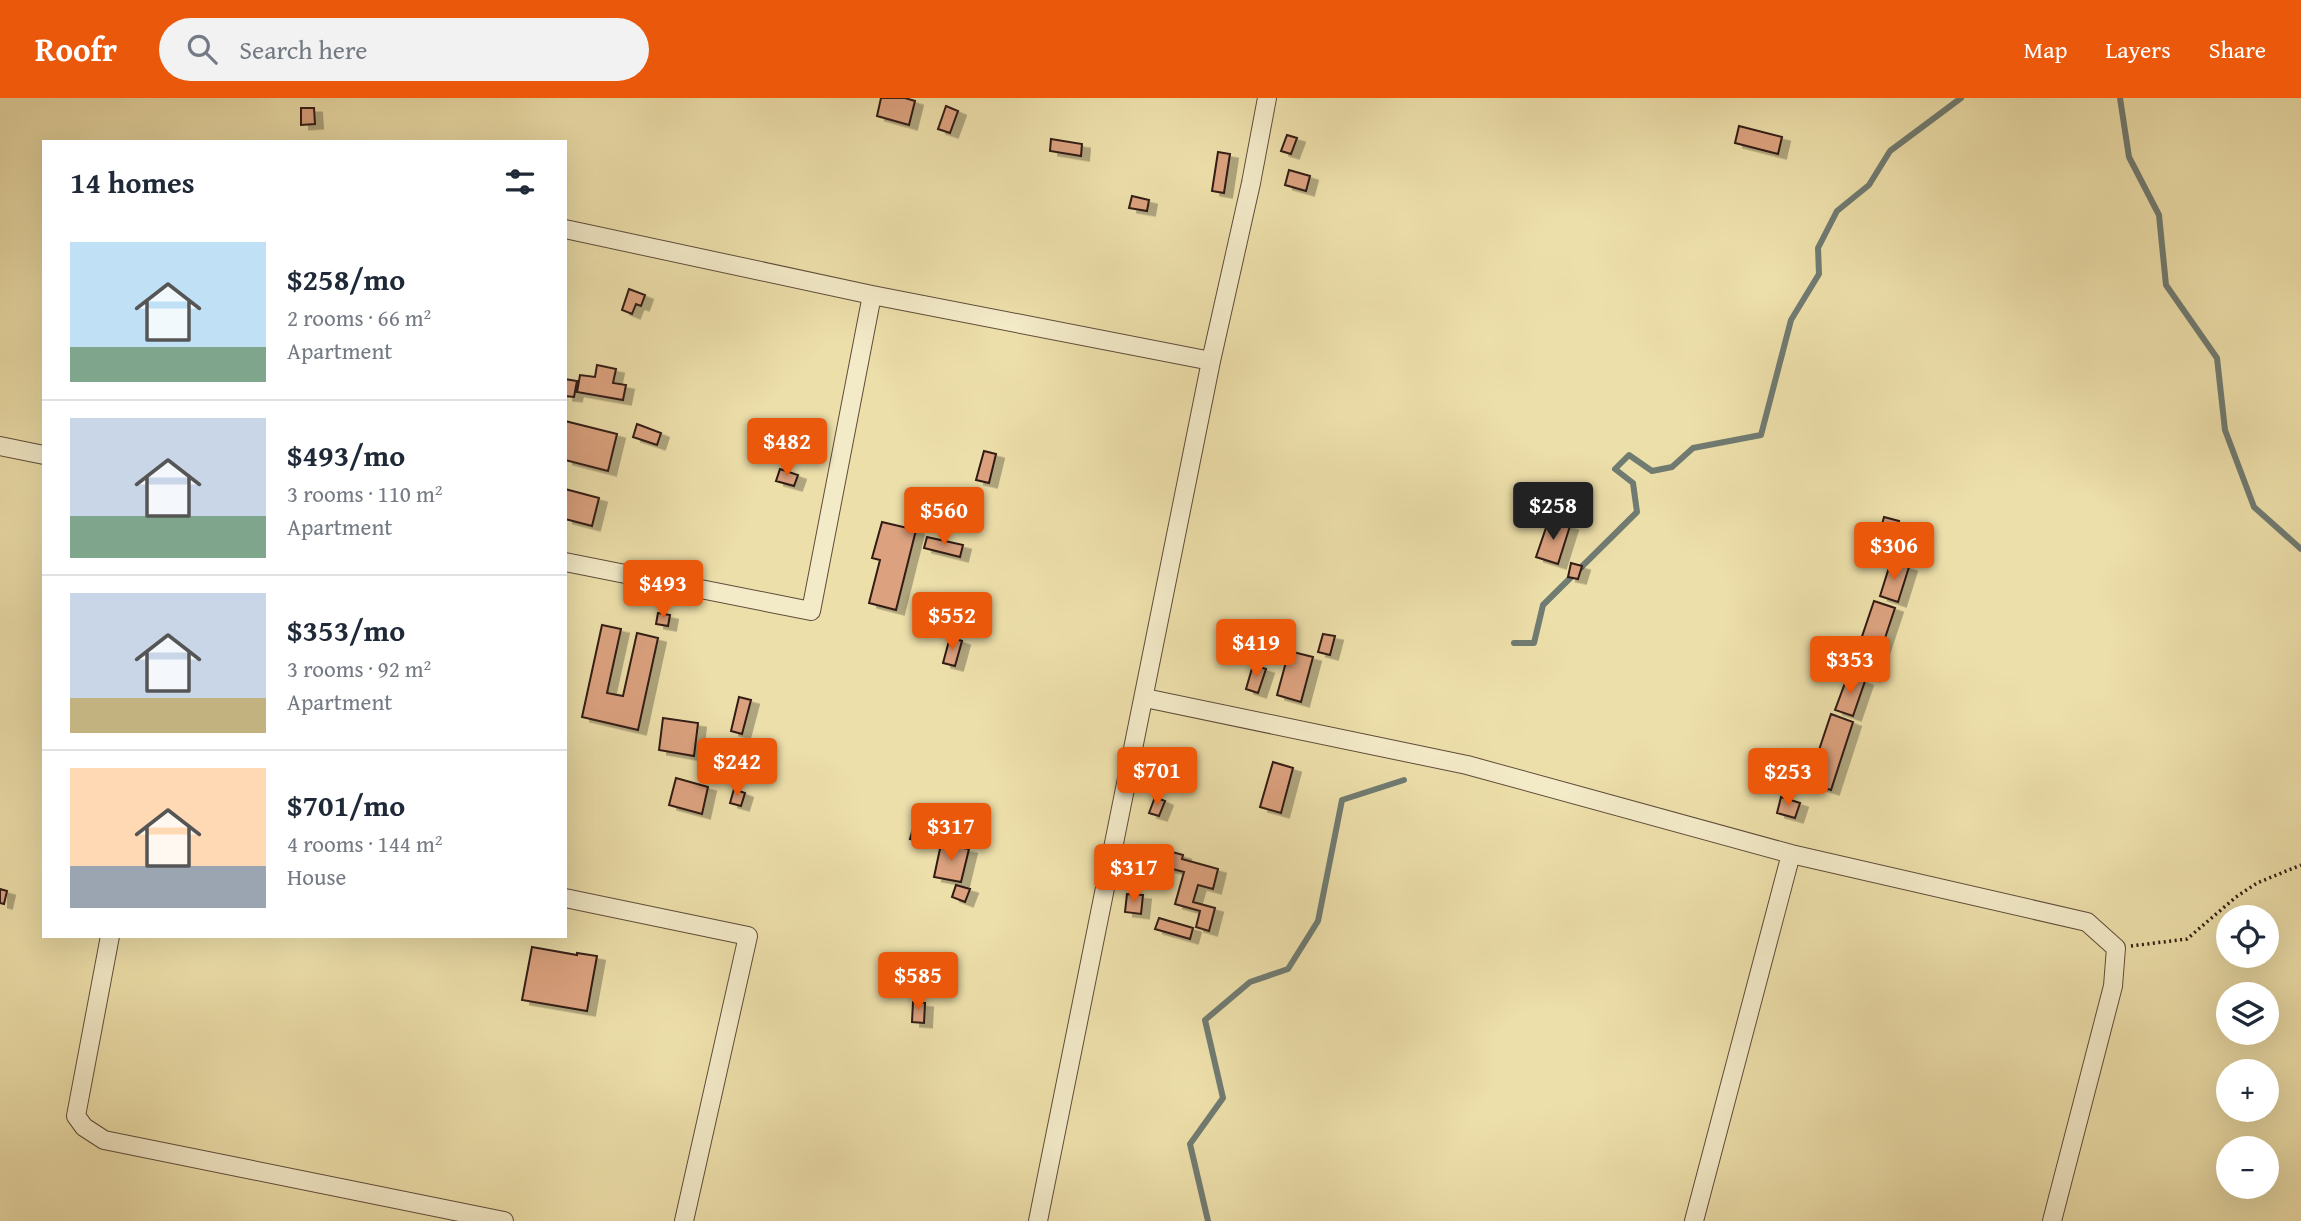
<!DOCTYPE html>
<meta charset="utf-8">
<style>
body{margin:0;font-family:"Gentium Book Plus",serif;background:#f2f2f3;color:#1f2937;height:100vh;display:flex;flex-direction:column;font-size:26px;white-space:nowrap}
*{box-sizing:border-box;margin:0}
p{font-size:23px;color:#747a83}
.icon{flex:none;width:38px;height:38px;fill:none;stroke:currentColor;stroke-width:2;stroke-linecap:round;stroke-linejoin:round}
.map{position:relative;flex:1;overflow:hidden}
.sheet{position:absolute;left:42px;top:42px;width:525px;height:798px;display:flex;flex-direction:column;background:#fff;border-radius:0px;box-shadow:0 7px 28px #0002}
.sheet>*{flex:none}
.fabs{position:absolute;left:2216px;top:807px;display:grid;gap:14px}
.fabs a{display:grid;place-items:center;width:63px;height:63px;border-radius:50%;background:#fff;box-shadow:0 7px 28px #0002;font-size:35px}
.price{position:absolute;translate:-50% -60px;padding:0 16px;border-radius:7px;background:#ea580c;color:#fff;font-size:23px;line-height:46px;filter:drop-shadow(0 2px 4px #0008)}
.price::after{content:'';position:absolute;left:50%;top:42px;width:21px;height:16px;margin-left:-10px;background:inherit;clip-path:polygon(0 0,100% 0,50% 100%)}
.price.active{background:#222;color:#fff}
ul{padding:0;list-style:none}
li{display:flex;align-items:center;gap:21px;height:175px;padding:0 28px}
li+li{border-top:2px solid #e0e1e3}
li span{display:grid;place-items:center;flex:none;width:196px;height:140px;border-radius:0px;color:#555}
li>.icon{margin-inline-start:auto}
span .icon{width:84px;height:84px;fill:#fffc;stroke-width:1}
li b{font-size:30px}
h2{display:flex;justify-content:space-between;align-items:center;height:84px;padding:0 28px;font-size:30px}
header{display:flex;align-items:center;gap:42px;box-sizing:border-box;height:98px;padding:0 35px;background:#ea580c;color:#fff}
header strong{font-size:33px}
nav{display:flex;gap:38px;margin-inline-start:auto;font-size:24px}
.search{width:490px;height:63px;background:#f2f2f3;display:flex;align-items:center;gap:18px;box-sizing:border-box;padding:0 24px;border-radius:38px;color:#747a83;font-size:26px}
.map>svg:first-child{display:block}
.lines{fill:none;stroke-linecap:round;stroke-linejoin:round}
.stream{stroke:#707b72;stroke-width:6}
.building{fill:#dca27f;stroke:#301b13;stroke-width:2;filter:url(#shadow)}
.street-casing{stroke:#5f4c39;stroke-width:20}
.path{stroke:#301b13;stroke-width:3.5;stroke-dasharray:2 3.5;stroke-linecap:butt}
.street{stroke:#f3eac8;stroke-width:18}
</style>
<header>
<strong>Roofr</strong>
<div class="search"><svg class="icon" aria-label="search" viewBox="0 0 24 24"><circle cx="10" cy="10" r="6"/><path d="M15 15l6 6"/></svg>Search here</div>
<nav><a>Map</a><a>Layers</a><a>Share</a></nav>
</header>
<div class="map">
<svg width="2301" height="1123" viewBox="0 0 2301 1123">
<defs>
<filter id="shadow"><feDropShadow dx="8" dy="4.5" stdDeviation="0" flood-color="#0004"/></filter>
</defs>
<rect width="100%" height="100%" fill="#eddfaa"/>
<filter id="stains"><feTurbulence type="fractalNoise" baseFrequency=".00286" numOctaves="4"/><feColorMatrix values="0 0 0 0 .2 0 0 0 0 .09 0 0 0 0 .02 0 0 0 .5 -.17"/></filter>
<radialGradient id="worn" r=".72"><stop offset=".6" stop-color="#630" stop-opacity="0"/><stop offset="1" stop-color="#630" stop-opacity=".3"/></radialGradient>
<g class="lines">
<path class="stream" d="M2120,0L2129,59L2159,117L2166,187L2217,260L2225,332L2254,409L2301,451
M1514,545H1534L1543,507L1637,414L1633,385L1615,371L1629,357L1652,373L1672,369L1693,350L1761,337L1791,222L1819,176L1818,150L1837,113L1869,87L1890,53L1961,0
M1208,1123L1190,1046L1223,1000L1205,922L1250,884L1288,871L1318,823L1342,702L1404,682"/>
</g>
<path class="building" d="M881,0H905L915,3L909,27L877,18Z
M946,8L958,13L950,35L938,31Z
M301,10H314L315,26L301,27Z
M1739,28L1782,39L1778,56L1735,45Z
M1287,37L1297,40L1291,56L1281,53Z
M1051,41L1082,46L1081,58L1050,53Z
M1218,54L1230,56L1224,95L1212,93Z
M1289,72L1310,78L1306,93L1285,87Z
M1132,98L1149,102L1147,113L1129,110Z
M629,191L645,197L641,208L636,206L632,216L622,212Z
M597,267L616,271L613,285L626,287L623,302L577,294L580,277L595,279Z
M565,281L577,283L574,299L565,298Z
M565,323L617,336L608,373L565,362Z
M637,326L661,335L657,347L633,339Z
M984,353L996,356L989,385L976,382Z
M780,371L798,377L794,388L776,383Z
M565,391L599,400L592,428L565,421Z
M1884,419L1899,423L1895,435L1881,430Z
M1549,421L1570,428L1558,466L1536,459Z
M882,424L916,432L896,512L869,505L880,462L872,460Z
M927,439L963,447L960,459L924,450Z
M1891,463L1909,469L1898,504L1880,498Z
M1571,465L1582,468L1578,481L1568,479Z
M1874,503L1895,510L1872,579L1851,571Z
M658,515L670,517L668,528L656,526Z
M602,527L621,531L607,595L623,598L637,535L658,540L638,632L582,619Z
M1323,536L1335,538L1330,557L1318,554Z
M950,539L962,543L955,568L943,565Z
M1289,553L1313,559L1301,604L1277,597Z
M1253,567L1266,571L1258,595L1246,591Z
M1848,577L1865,583L1853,618L1835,612Z
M739,599L751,602L742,636L731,633Z
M1831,616L1853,624L1831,692L1808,685Z
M663,620L698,625L694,658L659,652Z
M1273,664L1293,670L1281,715L1260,709Z
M676,680L708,689L702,716L669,707Z
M734,691L745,695L741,708L730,705Z
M1155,699L1165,703L1159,718L1149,715Z
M1781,699L1800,705L1795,720L1777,715Z
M916,720L932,724L926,745L910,741Z
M941,746L969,751L961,784L934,779Z
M1165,752L1183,757L1182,761L1218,771L1213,791L1198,787L1193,804L1215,810L1209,833L1196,829L1200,813L1175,806L1184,774L1161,768Z
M956,787L970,791L965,804L952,799Z
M0,791L7,793L4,806L0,805Z
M1127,796L1143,797L1141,816L1125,814Z
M1159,820L1193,830L1190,841L1155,831Z
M532,849L577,857V855L597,858L587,913L522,902Z
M913,904L925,905L924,925L912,924Z"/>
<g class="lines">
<defs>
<path id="street" d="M565,131L872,197L1211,263L1251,85L1267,0
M0,348L44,357
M565,464L811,513L872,197
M1145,600L1467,667L1791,756L2087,824L2116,850L2113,888L2052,1123
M565,800L748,838L684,1123
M110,838L76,1018L84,1029L104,1042L504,1123
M1038,1123L1211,263
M1694,1123L1791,756"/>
</defs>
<use href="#street" class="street-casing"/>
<path class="path" d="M2131,848L2187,841L2236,799L2257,785L2301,767"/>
<use href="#street" class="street"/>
</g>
<rect width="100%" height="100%" filter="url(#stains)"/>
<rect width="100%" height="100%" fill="url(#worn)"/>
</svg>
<div class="fabs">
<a><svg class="icon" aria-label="locate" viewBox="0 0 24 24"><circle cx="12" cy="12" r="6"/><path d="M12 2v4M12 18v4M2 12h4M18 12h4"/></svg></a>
<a><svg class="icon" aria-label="layers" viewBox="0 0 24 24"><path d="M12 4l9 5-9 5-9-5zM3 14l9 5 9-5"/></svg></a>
<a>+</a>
<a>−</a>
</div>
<b class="price" style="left:787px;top:380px">$482</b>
<b class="price active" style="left:1553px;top:444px">$258</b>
<b class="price" style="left:944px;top:449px">$560</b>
<b class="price" style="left:1894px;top:484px">$306</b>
<b class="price" style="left:663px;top:522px">$493</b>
<b class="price" style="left:952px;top:554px">$552</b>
<b class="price" style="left:1256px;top:581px">$419</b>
<b class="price" style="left:1850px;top:598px">$353</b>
<b class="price" style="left:737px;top:700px">$242</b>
<b class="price" style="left:1157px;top:709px">$701</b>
<b class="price" style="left:1788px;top:710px">$253</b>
<b class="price" style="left:951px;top:765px">$317</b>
<b class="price" style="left:1134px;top:806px">$317</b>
<b class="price" style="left:918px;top:914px">$585</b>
<section class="sheet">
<h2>14 homes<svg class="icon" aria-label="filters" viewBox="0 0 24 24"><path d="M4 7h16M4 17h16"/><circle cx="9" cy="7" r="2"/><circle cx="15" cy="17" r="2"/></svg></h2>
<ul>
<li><span style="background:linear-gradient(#bfe0f5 75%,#7fa58c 0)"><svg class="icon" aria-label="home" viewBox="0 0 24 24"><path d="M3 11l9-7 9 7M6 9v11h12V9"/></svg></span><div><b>$258/mo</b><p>2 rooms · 66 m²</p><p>Apartment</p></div></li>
<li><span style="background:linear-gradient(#c9d6e8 70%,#7fa58c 0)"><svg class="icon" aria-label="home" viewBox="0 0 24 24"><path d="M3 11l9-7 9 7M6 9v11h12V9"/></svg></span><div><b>$493/mo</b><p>3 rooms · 110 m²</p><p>Apartment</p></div></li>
<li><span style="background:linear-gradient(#c9d6e8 75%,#c2b280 0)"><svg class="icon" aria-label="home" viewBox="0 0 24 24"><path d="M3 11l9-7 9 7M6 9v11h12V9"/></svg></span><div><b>$353/mo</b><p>3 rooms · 92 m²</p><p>Apartment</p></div></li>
<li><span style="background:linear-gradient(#ffd9b3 70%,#9aa5b1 0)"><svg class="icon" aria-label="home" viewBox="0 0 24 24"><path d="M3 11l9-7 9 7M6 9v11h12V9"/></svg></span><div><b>$701/mo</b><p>4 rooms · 144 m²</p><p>House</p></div></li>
</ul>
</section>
</div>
